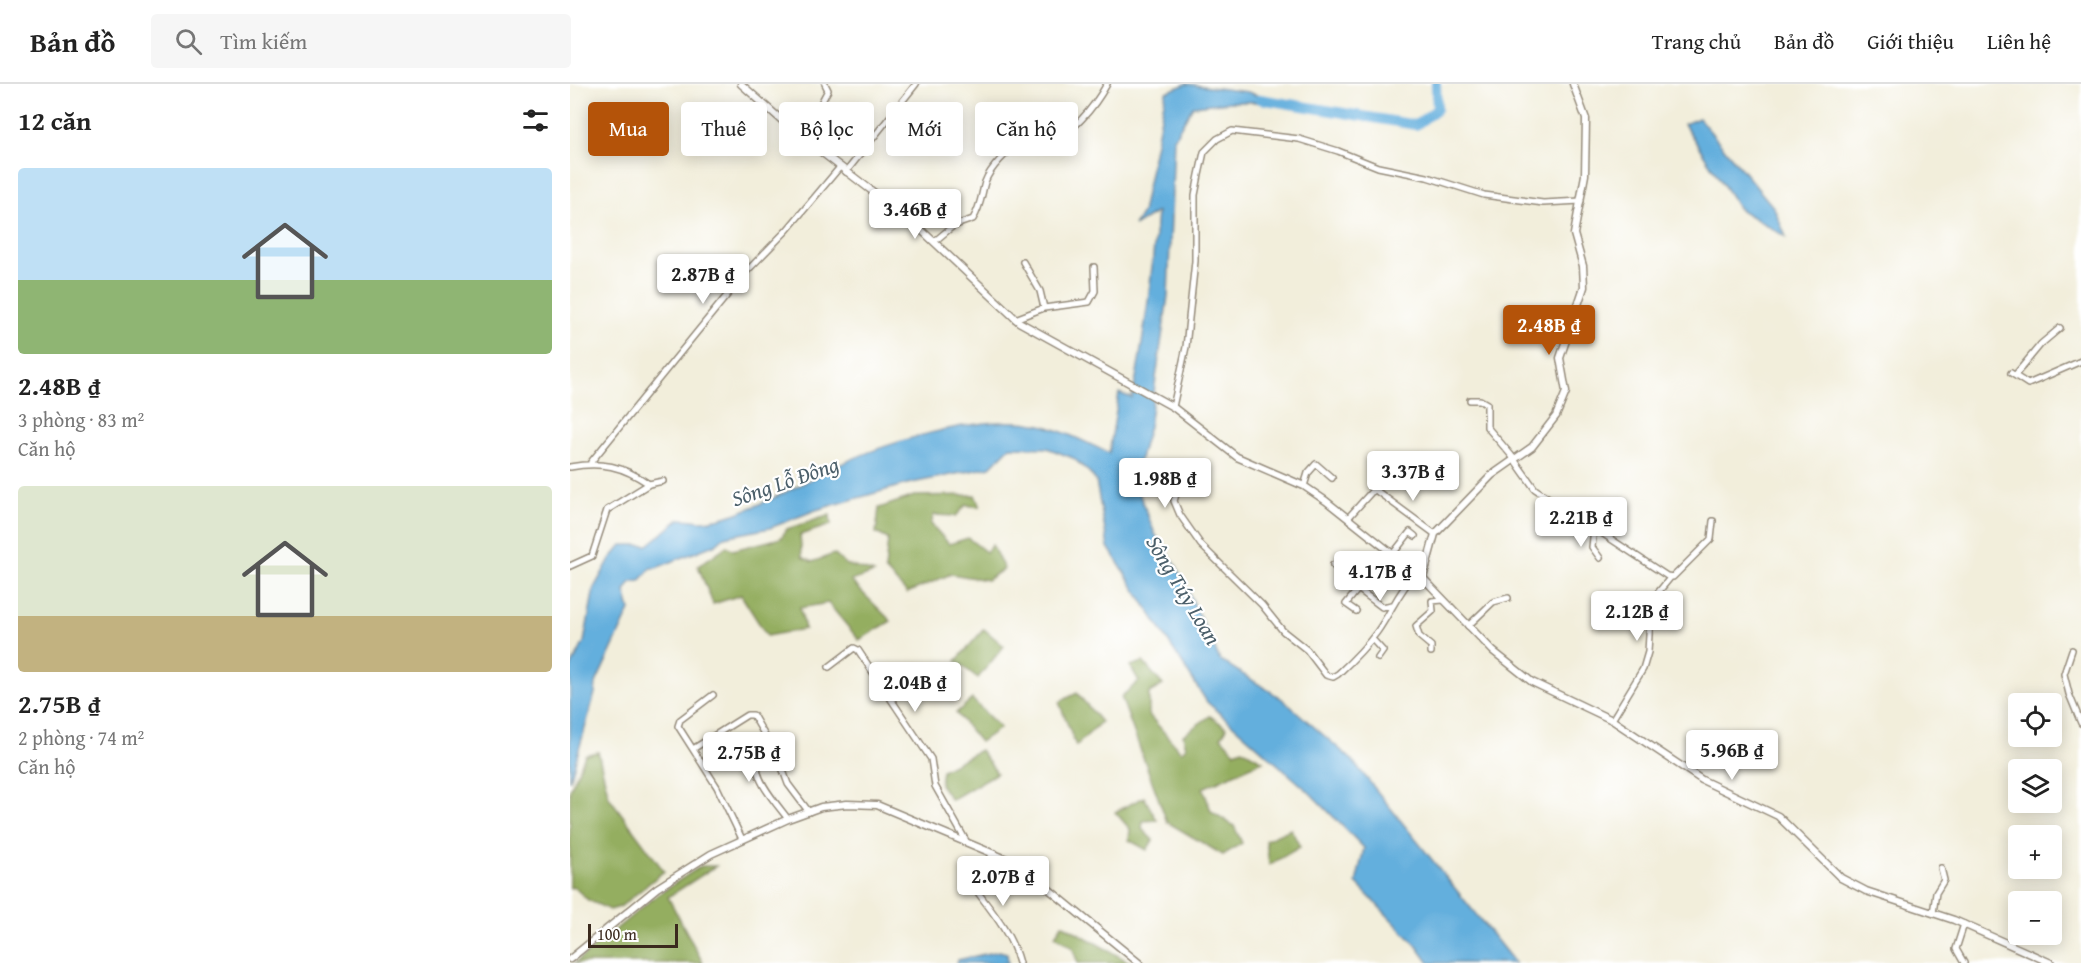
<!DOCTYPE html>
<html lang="vi">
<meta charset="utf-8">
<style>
body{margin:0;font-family:"Gentium Book Plus",serif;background:#f6f6f6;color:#222;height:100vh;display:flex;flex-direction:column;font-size:22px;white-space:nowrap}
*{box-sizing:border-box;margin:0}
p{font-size:20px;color:#767676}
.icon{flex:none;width:33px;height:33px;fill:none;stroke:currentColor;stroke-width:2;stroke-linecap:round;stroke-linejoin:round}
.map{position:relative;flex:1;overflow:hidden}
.sheet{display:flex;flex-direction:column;background:#fff;width:570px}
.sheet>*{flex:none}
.top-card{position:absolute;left:18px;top:18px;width:570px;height:54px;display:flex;gap:12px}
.tools{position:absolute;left:1438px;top:609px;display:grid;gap:12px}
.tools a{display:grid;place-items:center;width:54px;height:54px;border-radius:6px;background:#fff;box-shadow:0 3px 15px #0003;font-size:30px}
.scale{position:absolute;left:18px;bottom:15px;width:90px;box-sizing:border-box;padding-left:6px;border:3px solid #3b2a1e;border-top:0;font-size:16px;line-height:21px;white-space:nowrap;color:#3b2a1e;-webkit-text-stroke:4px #fff;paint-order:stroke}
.price{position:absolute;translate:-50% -51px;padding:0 14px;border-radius:6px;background:#fff;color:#222;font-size:20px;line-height:39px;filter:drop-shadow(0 2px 3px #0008)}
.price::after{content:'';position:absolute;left:50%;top:36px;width:18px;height:14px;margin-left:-9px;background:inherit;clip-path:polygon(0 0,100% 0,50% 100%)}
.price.selected{background:#b45309;color:#fff}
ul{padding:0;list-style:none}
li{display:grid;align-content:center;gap:12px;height:318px;padding:0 18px}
li span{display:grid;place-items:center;height:186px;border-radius:6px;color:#555}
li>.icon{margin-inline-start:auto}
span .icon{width:108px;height:108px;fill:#fffc;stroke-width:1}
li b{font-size:26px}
h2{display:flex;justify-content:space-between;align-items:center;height:72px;padding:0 18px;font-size:26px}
.tag{padding:0 21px;border-radius:6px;background:#fff;box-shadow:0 3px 15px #0003;font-size:21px;line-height:54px}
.tag.selected{background:#b45309;color:#fff}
header{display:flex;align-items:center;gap:36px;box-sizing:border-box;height:84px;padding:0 30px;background:#fff;border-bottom:2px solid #e0e0e0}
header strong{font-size:28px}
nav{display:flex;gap:33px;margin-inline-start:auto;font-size:21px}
.search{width:420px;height:54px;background:#f6f6f6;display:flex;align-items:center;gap:15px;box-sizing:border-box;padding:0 21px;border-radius:6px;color:#767676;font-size:22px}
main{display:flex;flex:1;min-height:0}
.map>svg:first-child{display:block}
.forest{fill:#94ae60;stroke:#686c3f;stroke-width:1.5}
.water{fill:#64afdd;stroke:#506c7e;stroke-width:1.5}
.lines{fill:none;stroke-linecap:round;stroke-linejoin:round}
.river{stroke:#64afdd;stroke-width:10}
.minor-casing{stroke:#968c7c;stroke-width:8}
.tertiary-casing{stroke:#968c7c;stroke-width:9}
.minor{stroke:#fff;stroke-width:5}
.tertiary{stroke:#fff;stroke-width:6}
.labels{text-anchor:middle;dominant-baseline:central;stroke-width:4.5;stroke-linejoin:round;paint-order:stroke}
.water-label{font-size:22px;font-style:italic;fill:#4b5f6a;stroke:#fff}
</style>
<header>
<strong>Bản đồ</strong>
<div class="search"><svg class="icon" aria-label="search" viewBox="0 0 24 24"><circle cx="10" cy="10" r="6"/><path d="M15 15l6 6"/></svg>Tìm kiếm</div>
<nav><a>Trang chủ</a><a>Bản đồ</a><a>Giới thiệu</a><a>Liên hệ</a></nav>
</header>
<main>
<section class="sheet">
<h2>12 căn<svg class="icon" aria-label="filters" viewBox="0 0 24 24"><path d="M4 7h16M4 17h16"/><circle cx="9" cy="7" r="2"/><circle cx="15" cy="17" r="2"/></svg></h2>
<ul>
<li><span style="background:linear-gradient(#bfe0f5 60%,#8fb573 0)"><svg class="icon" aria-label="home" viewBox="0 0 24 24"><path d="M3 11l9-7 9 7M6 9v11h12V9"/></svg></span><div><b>2.48B ₫</b><p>3 phòng · 83 m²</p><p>Căn hộ</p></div></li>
<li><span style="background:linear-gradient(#dfe7d0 70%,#c2b280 0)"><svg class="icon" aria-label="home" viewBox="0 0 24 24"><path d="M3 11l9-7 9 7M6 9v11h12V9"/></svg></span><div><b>2.75B ₫</b><p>2 phòng · 74 m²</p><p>Căn hộ</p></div></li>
</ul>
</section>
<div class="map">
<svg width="1511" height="879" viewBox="0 0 1511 879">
<rect width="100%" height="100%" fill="#fff"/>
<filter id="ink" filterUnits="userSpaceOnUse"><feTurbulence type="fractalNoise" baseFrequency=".0167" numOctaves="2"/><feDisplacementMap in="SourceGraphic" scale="12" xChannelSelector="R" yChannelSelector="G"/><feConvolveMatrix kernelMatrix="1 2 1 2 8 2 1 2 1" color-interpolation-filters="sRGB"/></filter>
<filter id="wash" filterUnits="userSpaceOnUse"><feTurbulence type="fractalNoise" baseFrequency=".008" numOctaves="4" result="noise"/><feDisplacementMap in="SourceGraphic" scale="24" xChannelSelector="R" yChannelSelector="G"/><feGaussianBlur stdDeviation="1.35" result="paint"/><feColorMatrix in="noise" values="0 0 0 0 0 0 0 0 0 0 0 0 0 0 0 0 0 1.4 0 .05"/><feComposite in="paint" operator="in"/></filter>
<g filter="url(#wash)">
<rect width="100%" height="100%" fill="#f2eedb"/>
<path class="forest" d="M405,411L410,423L396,421L386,432L364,431L361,440L379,460L398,454L416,468L422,461L434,485L417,496L381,490L337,509L315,486L318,455L306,449L309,424L344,412Z
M260,431L261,441L230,451L232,473L242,478L264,470L275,480L304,489L281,497L321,537L289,556L258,519L230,524L235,545L197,552L171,511L143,520L128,482L157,462L163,466L211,454L217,445Z
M414,545L434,562L408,594L386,577Z
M573,578L593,601L579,609V631L611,668L616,663L613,651L640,632L657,644L651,653L665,668L672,665L693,677L633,704L641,727L664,742L672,759L653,771L597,738L551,613L569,597L560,582Z
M507,609L531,638L506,662L489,618Z
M402,615L430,644L410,658L386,629Z
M410,666L427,689L381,716L370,700L372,686Z
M28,668L39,713L94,787L50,823L40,826L18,816L4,803L0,804V706L15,671Z
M574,713L587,736L573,737L572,745L583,756L577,766L559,756L560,745L545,728Z
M721,745L730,763L699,781L696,756Z
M131,782H146L98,813L133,879H5L87,811Z
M492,840L561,879H508L502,863L485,852Z"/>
<path class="water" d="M616,0L678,8L704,18H660L623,22L604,54L598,212L579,342L564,396L585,450L606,481L650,576L711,614L782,676L945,879H859L846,861L786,799L794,764L739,708L637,618L538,463L526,397L520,389L503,374L477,364L440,363L420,383L337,400L246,426L200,444L154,453L146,460L86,484H81L70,497L61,498L55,507L60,526L26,599L25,609L0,697V585L14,558L24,504L40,475L52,461H78L110,435C118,435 126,437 133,437C164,436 223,405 251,390C305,361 411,327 471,341C495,347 517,359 539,369L549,309L562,314C575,252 582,192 587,128L564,142L572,129L596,8Z
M1129,34L1204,124L1216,153L1169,125L1114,40Z
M429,867L437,869L438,879H387L388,876Z"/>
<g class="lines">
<path class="river" d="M690,15L846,41L867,25L866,0"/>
</g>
</g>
<g filter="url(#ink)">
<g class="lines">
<defs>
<path id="minor" d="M224,47L250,21L258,6L255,0
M276,88L346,0
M365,157L383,142L403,135C411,122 411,112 415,98C420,84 439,65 451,58C459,57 467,61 475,59C501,53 525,22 537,0
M453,178L470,207L474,224
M445,235L474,224L519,218L525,207L524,183
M1441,289L1458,300L1511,277
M1446,290L1471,260L1490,244
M900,316H910L917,320V343L941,371L965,405L1097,492L1103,493L1141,455L1143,437
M603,323L616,263L625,177V111L629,91L634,68L647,55L662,47L729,55L768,67L808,83L857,93L914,111L973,119L1011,117
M21,378L176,188L217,146L270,83
M0,383C31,377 53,382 79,400
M631,385L610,398L604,417L610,431L631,461L692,521L713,547L737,566L756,591L763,593L768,590C782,577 796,563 807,548C822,527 827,509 846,489
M734,402L738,389L746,380L762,394
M778,434L804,405L865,450
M1024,444L1022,463L1030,474
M822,471L840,448L845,452
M763,481L779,498L812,523L822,521
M0,482L22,472L37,426L79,400L93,397
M786,527L776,520L788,505
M898,542L923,518L938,514
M802,555L813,567L808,574
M1502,566L1494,590L1499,610L1511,639
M861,568V562L849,552L846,542L863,527L862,517L873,516
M259,583L284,564L288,566L361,675L365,702L396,757
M143,611L110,636L108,642L147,703L172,755
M1042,636L1073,585L1078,568L1081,517L1100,494
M123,665L177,631H183L210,678L218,700L239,728
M204,667C199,670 192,673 189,678C180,691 210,724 218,735
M425,769L401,792L400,798C419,824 441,848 449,879
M1363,829L1366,809L1374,796L1371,784
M1394,840L1386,865L1394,879"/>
<path id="tertiary" d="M171,0L224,47L345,140L449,238L603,323L667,373L734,402L756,417L853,494L923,567L962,598L1042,636L1132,696L1208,732L1271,794L1296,807L1384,836L1481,879
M853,494L865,450L922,391L962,363L986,332L996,308L990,274L1014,203L1013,182L1004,150L1015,91L1016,35L1003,0
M0,875L87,804L141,770L218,735L251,723L277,720L307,721L448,780L569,879"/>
</defs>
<use href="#minor" class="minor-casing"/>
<use href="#tertiary" class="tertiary-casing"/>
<use href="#minor" class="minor"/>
<use href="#tertiary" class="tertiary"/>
</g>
</g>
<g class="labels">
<g class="water-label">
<text transform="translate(215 397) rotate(-19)">Sông Lỗ Đông</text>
<text transform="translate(614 506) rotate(59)">Sông Túy Loan</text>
</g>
</g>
</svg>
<div class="tools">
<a><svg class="icon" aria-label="locate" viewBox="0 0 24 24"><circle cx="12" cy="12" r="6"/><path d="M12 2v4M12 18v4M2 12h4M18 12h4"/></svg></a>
<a><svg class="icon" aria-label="layers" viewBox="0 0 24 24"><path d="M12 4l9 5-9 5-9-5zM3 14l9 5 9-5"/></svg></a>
<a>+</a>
<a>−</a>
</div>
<div class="scale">100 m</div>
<b class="price" style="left:345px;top:156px">3.46B ₫</b>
<b class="price" style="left:133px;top:221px">2.87B ₫</b>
<b class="price selected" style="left:979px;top:272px">2.48B ₫</b>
<b class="price" style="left:843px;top:418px">3.37B ₫</b>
<b class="price" style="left:595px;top:425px">1.98B ₫</b>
<b class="price" style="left:1011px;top:464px">2.21B ₫</b>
<b class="price" style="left:810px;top:518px">4.17B ₫</b>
<b class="price" style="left:1067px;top:558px">2.12B ₫</b>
<b class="price" style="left:345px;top:629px">2.04B ₫</b>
<b class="price" style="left:1162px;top:697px">5.96B ₫</b>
<b class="price" style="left:179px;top:699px">2.75B ₫</b>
<b class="price" style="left:433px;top:823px">2.07B ₫</b>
<div class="top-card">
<a class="tag selected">Mua</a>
<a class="tag">Thuê</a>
<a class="tag">Bộ lọc</a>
<a class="tag">Mới</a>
<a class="tag">Căn hộ</a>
</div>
</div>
</main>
